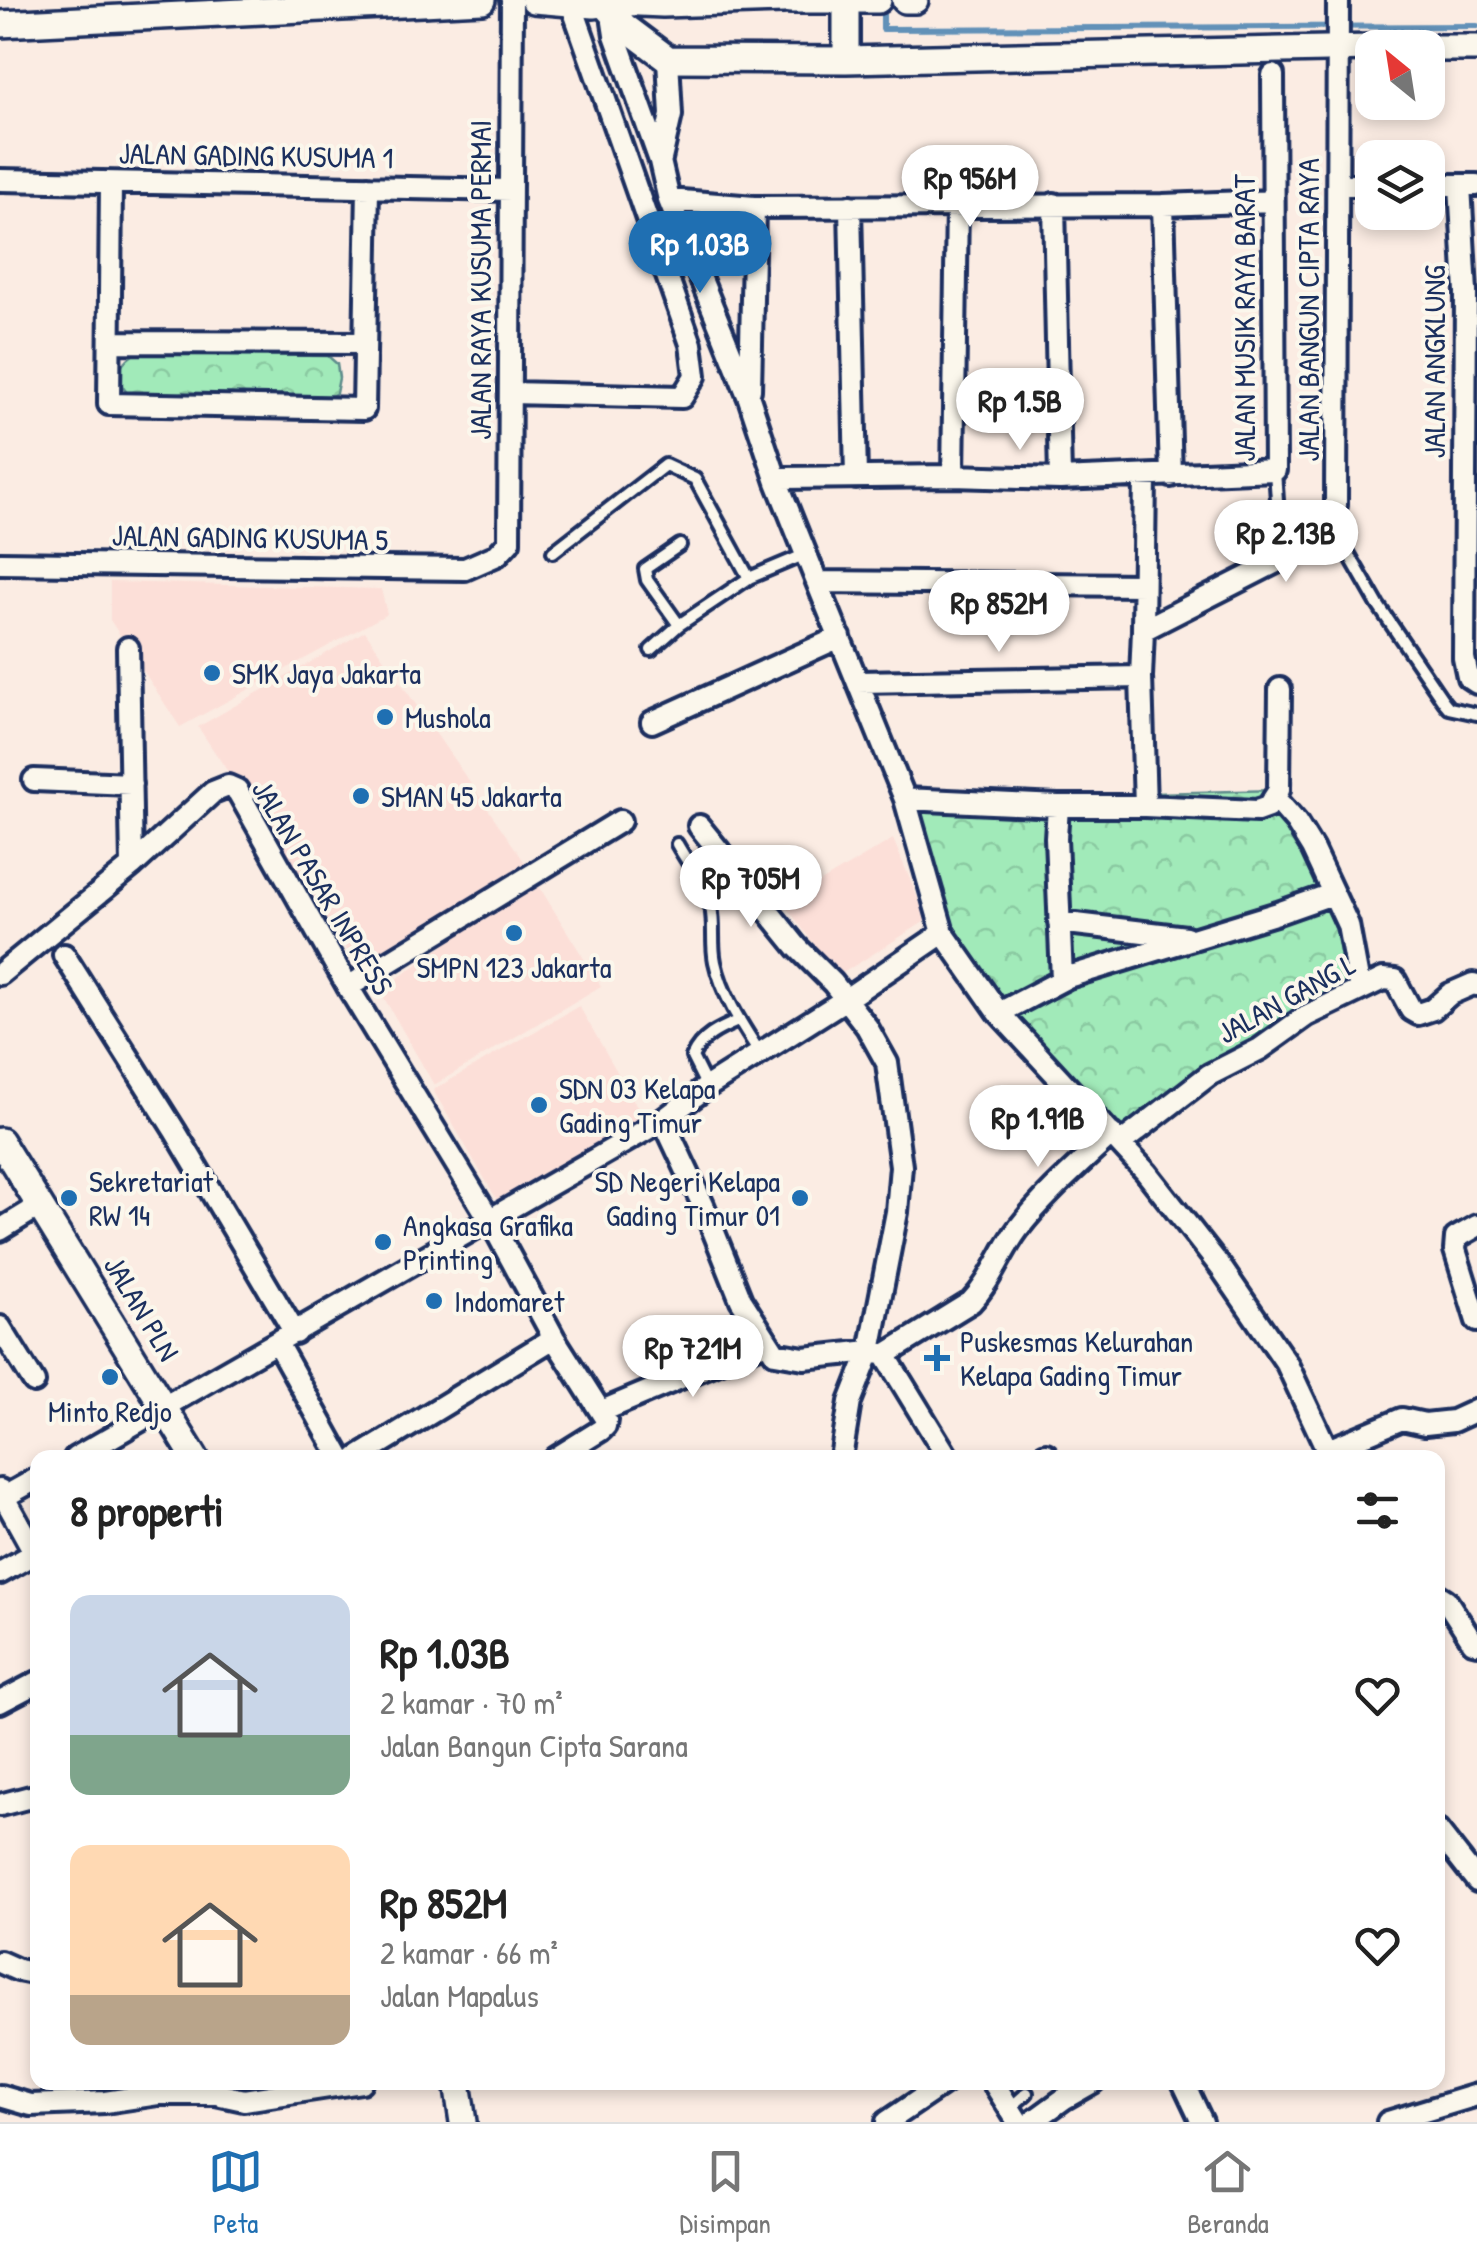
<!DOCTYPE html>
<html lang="id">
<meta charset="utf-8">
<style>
body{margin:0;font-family:"Patrick Hand",sans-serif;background:#f6f6f6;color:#222;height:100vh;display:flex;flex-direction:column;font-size:38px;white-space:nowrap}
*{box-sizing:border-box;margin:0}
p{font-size:32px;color:#767676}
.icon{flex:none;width:55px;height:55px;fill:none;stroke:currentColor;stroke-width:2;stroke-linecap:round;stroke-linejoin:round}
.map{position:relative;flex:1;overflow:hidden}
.panel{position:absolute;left:30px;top:1450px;width:1415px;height:640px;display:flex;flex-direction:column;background:#fff;border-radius:20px;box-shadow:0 5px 15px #0003}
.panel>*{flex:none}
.needle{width:65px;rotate:330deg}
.controls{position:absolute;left:1355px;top:30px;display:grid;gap:20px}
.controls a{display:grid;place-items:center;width:90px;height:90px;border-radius:20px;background:#fff;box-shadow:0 5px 15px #0003;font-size:50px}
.price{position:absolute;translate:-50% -85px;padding:0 22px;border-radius:35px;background:#fff;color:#222;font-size:32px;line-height:65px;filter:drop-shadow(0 2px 5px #0008)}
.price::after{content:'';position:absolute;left:50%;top:60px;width:30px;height:22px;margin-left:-15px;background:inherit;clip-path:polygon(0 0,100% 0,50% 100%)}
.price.on{background:#1f6fb2;color:#fff}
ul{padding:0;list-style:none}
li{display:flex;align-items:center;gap:30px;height:250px;padding:0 40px}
li span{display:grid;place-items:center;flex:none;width:280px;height:200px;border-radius:20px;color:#555}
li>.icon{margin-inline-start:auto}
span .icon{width:120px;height:120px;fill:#fffc;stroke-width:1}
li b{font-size:42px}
h2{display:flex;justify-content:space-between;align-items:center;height:120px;padding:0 40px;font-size:42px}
.dock{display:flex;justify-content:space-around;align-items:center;height:140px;border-top:2px solid #e0e0e0;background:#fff;font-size:28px;color:#767676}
.dock a{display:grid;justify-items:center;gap:5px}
.dock .on{color:#1f6fb2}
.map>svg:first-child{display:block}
.built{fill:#fcdfd8}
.park{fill:url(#park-crowns);stroke:#5e8c8c;stroke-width:2.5}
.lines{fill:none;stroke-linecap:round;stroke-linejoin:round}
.stream{stroke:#6291b8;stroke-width:6}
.service-casing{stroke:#1b2f5e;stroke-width:18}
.minor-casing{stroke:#1b2f5e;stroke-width:28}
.tertiary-casing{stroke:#1b2f5e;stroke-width:32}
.service{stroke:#fbf7ec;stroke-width:10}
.minor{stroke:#fbf7ec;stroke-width:20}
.tertiary{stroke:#fbf7ec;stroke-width:25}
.poi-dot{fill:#1f6fb2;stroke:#fbf7ec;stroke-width:4}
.labels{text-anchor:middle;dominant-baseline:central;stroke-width:8;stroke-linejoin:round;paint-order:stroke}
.street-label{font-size:30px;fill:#1b2f5e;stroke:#fbf7ec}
.poi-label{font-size:30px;fill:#1b2f5e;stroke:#fbf7ec;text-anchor:start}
</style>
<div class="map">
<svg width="1477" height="2122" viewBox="0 0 1477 2122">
<defs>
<pattern id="park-crowns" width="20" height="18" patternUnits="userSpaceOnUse" patternTransform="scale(2.5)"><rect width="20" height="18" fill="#a1eab9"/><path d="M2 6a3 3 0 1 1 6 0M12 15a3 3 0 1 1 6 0" fill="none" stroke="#8ac9a1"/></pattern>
</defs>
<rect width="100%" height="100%" fill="#fbece3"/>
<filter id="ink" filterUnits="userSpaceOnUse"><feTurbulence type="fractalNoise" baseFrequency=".01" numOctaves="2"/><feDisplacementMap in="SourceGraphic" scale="20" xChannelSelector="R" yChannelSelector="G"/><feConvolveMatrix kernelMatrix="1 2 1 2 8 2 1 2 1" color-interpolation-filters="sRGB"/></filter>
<g filter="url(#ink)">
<path class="built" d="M110,582L381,589L387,614L180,727L110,620Z
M365,631L526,864L363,974L198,727Z
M893,839L927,920L838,976L784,904Z
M535,880L601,986L434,1085L380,991Z
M579,1006L645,1120L500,1205L433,1090Z"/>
<path class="park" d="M134,354L328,356L337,364L339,378L336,393L326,400L132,397C114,382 115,367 134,354Z
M1279,790L1357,982L1133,1125L1112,1134L943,933L905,799Z"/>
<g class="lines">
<path class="stream" d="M883,4V29L1477,26"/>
<defs>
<path id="service" d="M1275,471L1281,559
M1331,523L1378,605L1444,702L1449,708L1477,714
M553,552L665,465L695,479L749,578L806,554
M679,625L647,580L645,569L680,545
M651,650L679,625L749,578
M677,844C688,864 705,885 711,907C715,925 711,943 715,962C722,995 742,1025 760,1053
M707,1087L692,1057C701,1037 719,1029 738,1021
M1010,2108L1027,2093"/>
<path id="minor" d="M615,10L613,22L615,35L660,161L669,200L749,398L777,482L817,582L905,799L943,933L999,1013L1146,1172L1222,1269L1287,1364L1331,1458
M661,159L671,115L668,59
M0,180L511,190
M111,183L109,404L364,409L368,187
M1339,185H1372
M1428,185H1477
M1460,185L1466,292L1464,658L1468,677L1477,683
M669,200L754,207L1163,205L1273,201
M1054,204L1060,479
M1163,205L1171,476
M850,206L856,478
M111,342L365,343
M750,390L754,207
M510,393L682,397L695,376L691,344L571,3
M953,476L957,205
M777,482L784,478L953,476L1060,479L1275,470L1273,75
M0,563L465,569L497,555L509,542L512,0
M817,582L1143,585
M1143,630L1145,476
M128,648L132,866
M858,682L1141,677
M652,722L840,637
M34,780L131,784
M1275,798L1296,822L1312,848L1348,925L1360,990
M905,799L1058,806H1145L1141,677L1143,630L1298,551C1319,537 1328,530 1336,505L1338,0
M1058,806L1056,838L1062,979
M1145,806L1257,811L1268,807L1279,790L1280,689
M699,826L797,947L833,983L867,1027L887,1063L901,1166L897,1212L870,1351L850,1402L841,1458
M1059,922L1186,937
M64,955L175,1131L295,1333
M0,974L132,866L213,792L228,786L237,790L348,987L490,1220L554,1338L606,1420L605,1426L601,1430L556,1458
M348,987L620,821
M999,1013L1068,977L1278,913L1332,894
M663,1120L703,1205L741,1300L775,1353L804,1358L870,1351L885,1355L948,1458
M1121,1143L1209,1075L1260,1049L1306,1016L1383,979L1395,980L1411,1010L1418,1014L1433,1009L1450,994L1473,984L1477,985
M1477,1226L1456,1238L1455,1250L1477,1321
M0,1230L41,1205
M0,1327L34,1382
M277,1343L341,1458
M885,1355L971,1302C992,1280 1000,1253 1018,1229C1045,1194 1079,1165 1112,1134
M602,1411L766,1342
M1328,1450L1402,1419L1425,1424L1453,1421L1477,1410
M75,1458L663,1120L707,1087L846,999L943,933
M357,1458L554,1338
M1039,1458L1046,1454L1047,1458
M0,1490L38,1559
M4,1497L38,1478
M0,1573L35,1553
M1438,1595L1446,1600L1473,1642L1477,1643
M0,1702L38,1682
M0,1805L38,1795
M1438,1831L1477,1881
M0,1962L18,1970L38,1974
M993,2082L1018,2122
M1183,2082L1202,2122
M0,2096L31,2105L105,2102L158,2094H216L244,2100L361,2082
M887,2122L946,2082
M1032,2122L1065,2098L1093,2082
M1388,2122L1477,2095"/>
<path id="tertiary" d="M534,0L594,5L617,2L663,4L783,0
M790,0H878
M905,0H915
M605,4L624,26L668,59L846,60L1372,48
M0,24L482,0
M1428,48H1477
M846,60V0
M0,1141L195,1458
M457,2082L463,2122"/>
</defs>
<use href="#service" class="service-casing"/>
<use href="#minor" class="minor-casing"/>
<use href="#tertiary" class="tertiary-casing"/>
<use href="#service" class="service"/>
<use href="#minor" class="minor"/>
<use href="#tertiary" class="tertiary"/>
</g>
</g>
<g class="poi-dot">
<circle cx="212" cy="673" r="10"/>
<circle cx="385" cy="717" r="10"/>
<circle cx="361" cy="796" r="10"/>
<circle cx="514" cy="933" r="10"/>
<circle cx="539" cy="1105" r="10"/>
<circle cx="69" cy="1198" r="10"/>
<circle cx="800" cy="1198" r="10"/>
<circle cx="383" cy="1242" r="10"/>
<circle cx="434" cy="1301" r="10"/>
<path d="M932 1343h10v10h10v10h-10v10h-10v-10h-10v-10h10z"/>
<circle cx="110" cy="1377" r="10"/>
</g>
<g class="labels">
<g class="street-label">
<text transform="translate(256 155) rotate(1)">JALAN GADING KUSUMA 1</text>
<text transform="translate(480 280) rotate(-90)">JALAN RAYA KUSUMA PERMAI</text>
<text transform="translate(1308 310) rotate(-90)">JALAN BANGUN CIPTA RAYA</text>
<text transform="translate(1244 318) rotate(-90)">JALAN MUSIK RAYA BARAT</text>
<text transform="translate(1434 362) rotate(-90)">JALAN ANGKLUNG</text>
<text transform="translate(250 537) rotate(1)">JALAN GADING KUSUMA 5</text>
<text transform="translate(323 887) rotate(59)">JALAN PASAR INPRESS</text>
<text transform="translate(1286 998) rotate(-29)">JALAN GANG L</text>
<text transform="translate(142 1308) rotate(59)">JALAN PLN</text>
</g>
<g class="poi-label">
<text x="232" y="673">SMK Jaya Jakarta</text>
<text x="405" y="717">Mushola</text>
<text x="381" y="796">SMAN 45 Jakarta</text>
<text x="514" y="967" text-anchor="middle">SMPN 123 Jakarta</text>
<text x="559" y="1088">SDN 03 Kelapa<tspan x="559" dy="34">Gading Timur</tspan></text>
<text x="89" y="1181">Sekretariat<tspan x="89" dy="34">RW 14</tspan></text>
<text x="780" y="1181" text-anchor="end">SD Negeri Kelapa<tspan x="780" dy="34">Gading Timur 01</tspan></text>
<text x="403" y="1225">Angkasa Grafika<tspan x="403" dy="34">Printing</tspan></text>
<text x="454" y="1301">Indomaret</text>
<text x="960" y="1341">Puskesmas Kelurahan<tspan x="960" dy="34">Kelapa Gading Timur</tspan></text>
<text x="110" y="1411" text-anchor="middle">Minto Redjo</text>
</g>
</g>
</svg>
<div class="controls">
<a><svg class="needle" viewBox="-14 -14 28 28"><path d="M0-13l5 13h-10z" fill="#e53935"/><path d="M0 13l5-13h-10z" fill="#767676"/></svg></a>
<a><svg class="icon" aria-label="layers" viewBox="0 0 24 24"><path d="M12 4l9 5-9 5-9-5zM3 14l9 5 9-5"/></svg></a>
</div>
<b class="price" style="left:970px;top:230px">Rp 956M</b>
<b class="price on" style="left:700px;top:296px">Rp 1.03B</b>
<b class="price" style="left:1020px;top:453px">Rp 1.5B</b>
<b class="price" style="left:1286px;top:585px">Rp 2.13B</b>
<b class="price" style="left:999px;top:655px">Rp 852M</b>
<b class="price" style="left:751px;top:930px">Rp 705M</b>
<b class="price" style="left:1038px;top:1170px">Rp 1.91B</b>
<b class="price" style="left:693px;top:1400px">Rp 721M</b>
<section class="panel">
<h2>8 properti<svg class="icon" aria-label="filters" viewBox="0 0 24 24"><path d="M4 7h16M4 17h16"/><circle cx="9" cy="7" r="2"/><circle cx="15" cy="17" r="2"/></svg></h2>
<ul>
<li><span style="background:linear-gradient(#c9d6e8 70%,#7fa58c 0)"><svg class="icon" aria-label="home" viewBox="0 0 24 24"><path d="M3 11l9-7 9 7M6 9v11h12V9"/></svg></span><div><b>Rp 1.03B</b><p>2 kamar · 70 m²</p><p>Jalan Bangun Cipta Sarana</p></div><svg class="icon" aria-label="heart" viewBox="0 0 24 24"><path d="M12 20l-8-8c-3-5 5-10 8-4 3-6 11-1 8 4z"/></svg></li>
<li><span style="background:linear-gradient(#ffd9b3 75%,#b9a48a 0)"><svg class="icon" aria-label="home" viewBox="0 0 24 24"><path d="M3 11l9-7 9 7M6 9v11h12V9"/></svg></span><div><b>Rp 852M</b><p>2 kamar · 66 m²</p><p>Jalan Mapalus</p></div><svg class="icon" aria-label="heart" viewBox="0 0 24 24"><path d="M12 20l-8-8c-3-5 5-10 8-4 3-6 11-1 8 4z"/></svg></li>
</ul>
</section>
</div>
<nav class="dock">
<a class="on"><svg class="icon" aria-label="map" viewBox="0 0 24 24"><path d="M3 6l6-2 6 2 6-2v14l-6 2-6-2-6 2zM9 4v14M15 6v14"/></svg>Peta</a>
<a><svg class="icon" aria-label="saved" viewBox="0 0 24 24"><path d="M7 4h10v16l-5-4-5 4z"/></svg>Disimpan</a>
<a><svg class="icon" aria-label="home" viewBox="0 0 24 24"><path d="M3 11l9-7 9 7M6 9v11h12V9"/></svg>Beranda</a>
</nav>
